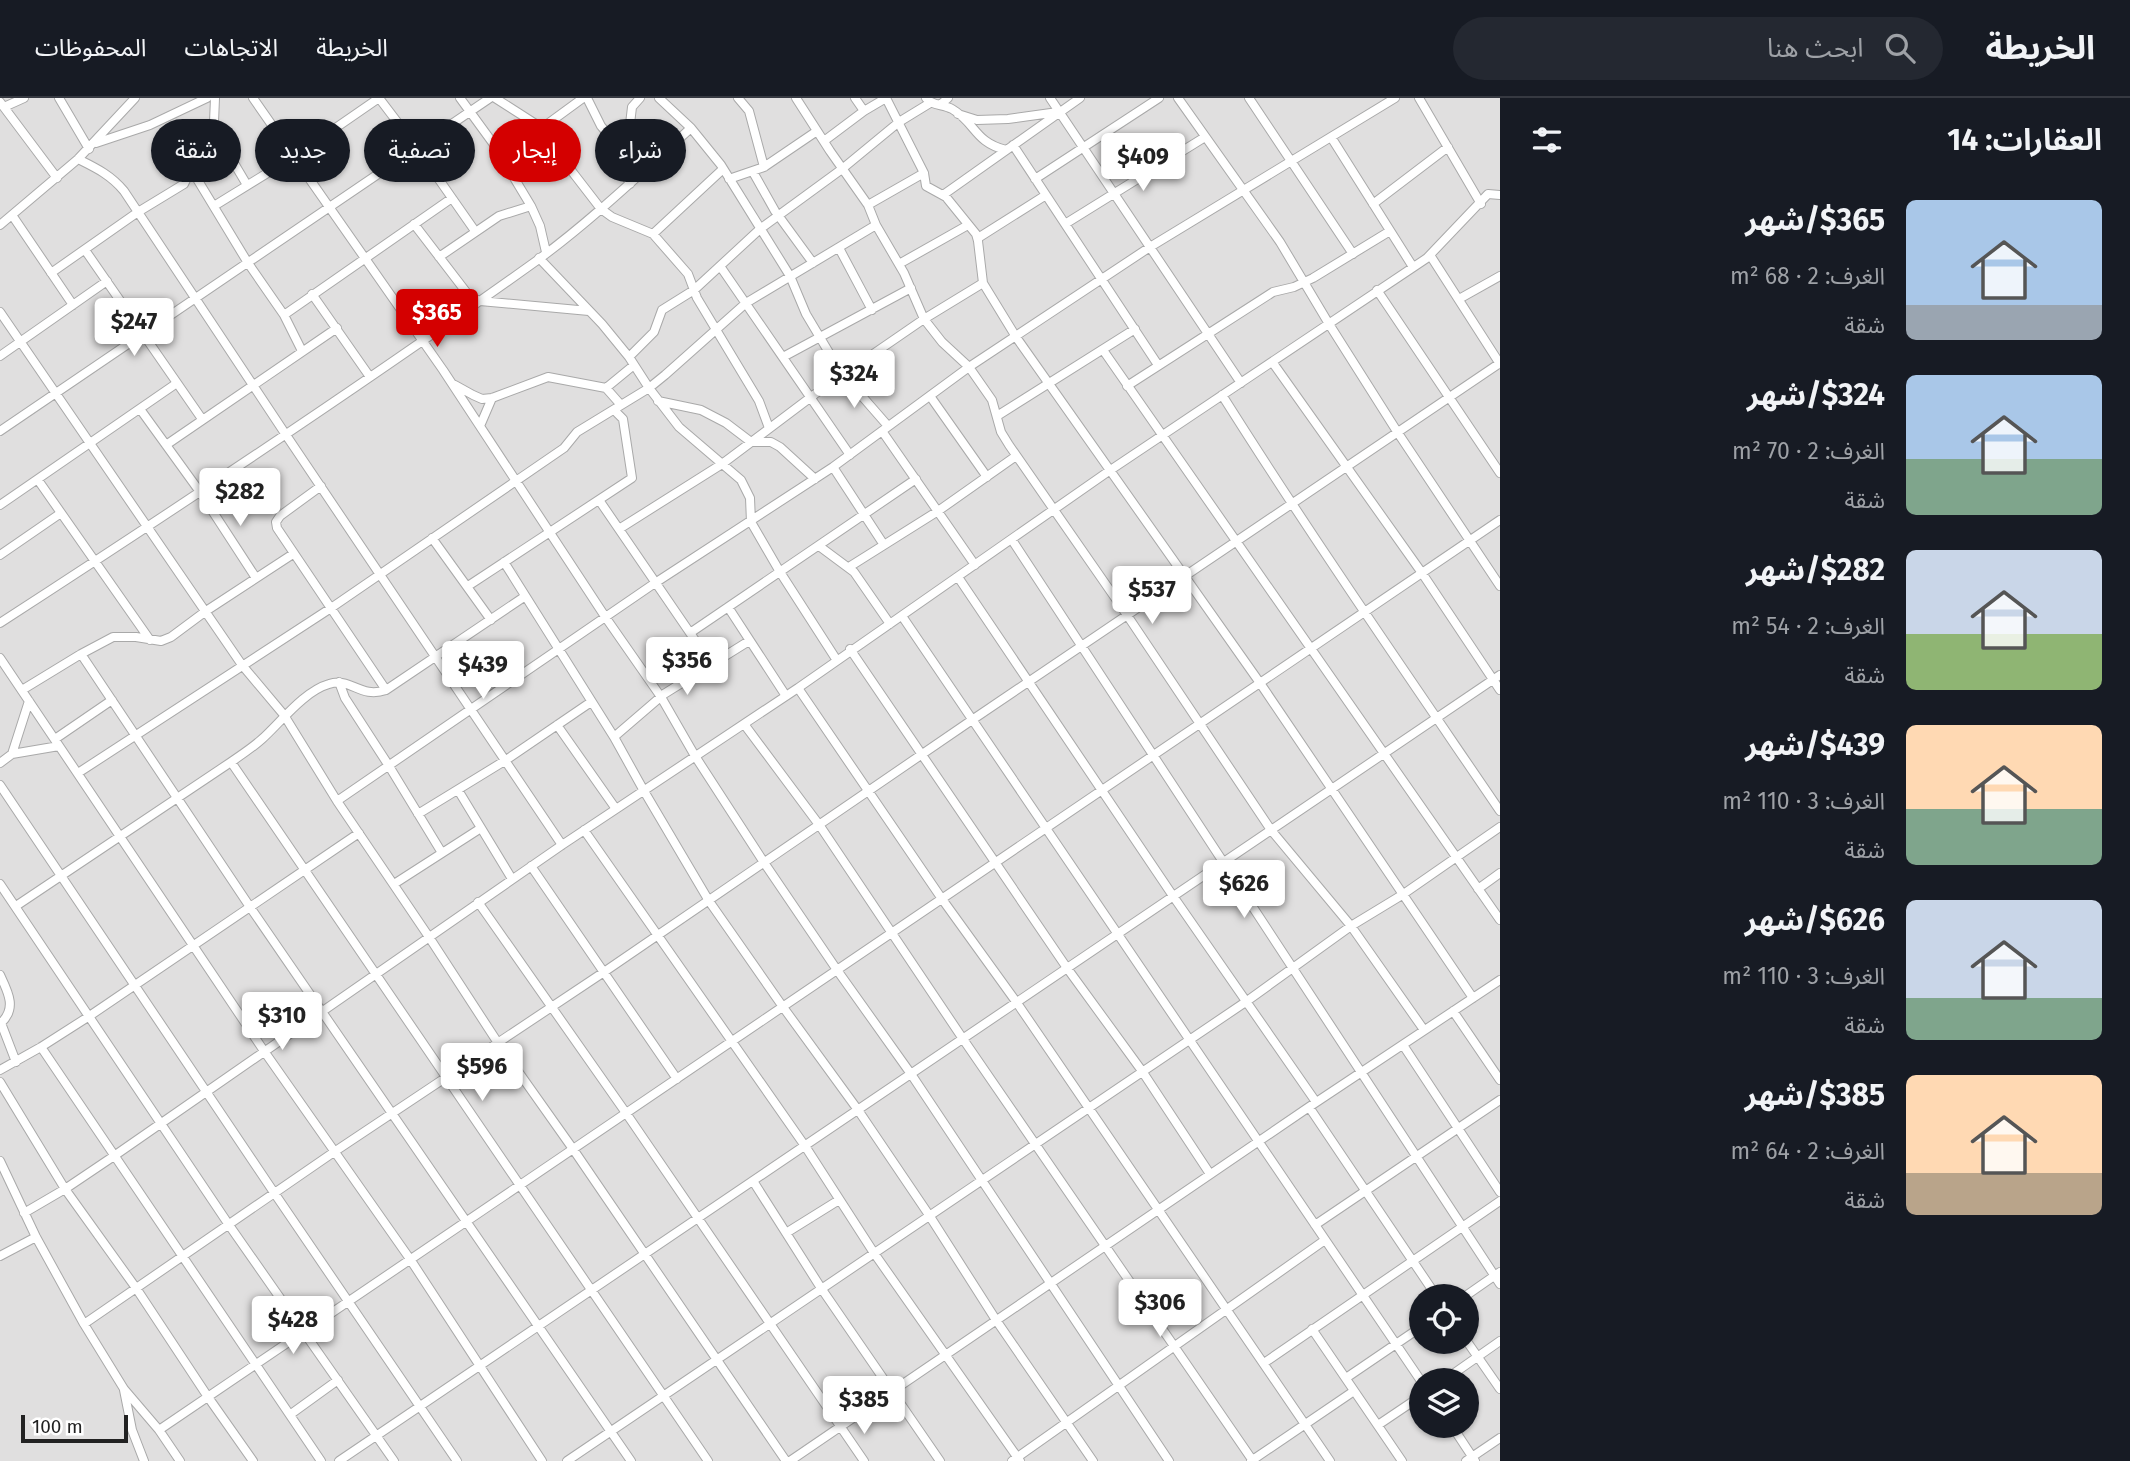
<!DOCTYPE html>
<html lang="ar">
<meta charset="utf-8">
<style>
body{margin:0;font-family:"Fira Sans","Noto Sans Arabic",sans-serif;background:#242831;color:#f1f3f6;direction:rtl;height:100vh;display:flex;flex-direction:column;font-size:26px;white-space:nowrap}
*{box-sizing:border-box;margin:0}
p{font-size:23px;color:#9ea1a6}
.icon{flex:none;width:38px;height:38px;fill:none;stroke:currentColor;stroke-width:2;stroke-linecap:round;stroke-linejoin:round}
.map{position:relative;flex:1;overflow:hidden;direction:ltr}
.side{display:flex;flex-direction:column;background:#171b24;width:630px}
.side>*{flex:none}
.hud{position:absolute;left:21px;top:21px;width:665px;height:63px;direction:rtl;display:flex;gap:14px}
.tools{position:absolute;left:1409px;top:1186px;display:grid;gap:14px}
.tools a{display:grid;place-items:center;width:70px;height:70px;border-radius:50%;background:#171b24;box-shadow:0 2px 5px #0004;font-size:35px}
.scale{position:absolute;left:21px;bottom:18px;width:107px;box-sizing:border-box;padding-left:7px;border:4px solid #222;border-top:0;font-size:19px;line-height:24px;white-space:nowrap;color:#222;-webkit-text-stroke:5px #fff;paint-order:stroke}
.price{position:absolute;translate:-50% -60px;padding:0 16px;border-radius:7px;background:#fff;color:#222;font-size:23px;line-height:46px;filter:drop-shadow(0 2px 4px #0008)}
.price::after{content:'';position:absolute;left:50%;top:42px;width:21px;height:16px;margin-left:-10px;background:inherit;clip-path:polygon(0 0,100% 0,50% 100%)}
.price.selected{background:#d40000;color:#fff}
ul{padding:0;list-style:none}
li{display:flex;align-items:center;gap:21px;height:175px;padding:0 28px}
li span{display:grid;place-items:center;flex:none;width:196px;height:140px;border-radius:10px;color:#555}
li>.icon{margin-inline-start:auto}
span .icon{width:84px;height:84px;fill:#fffc;stroke-width:1}
li b{font-size:30px}
h2{display:flex;justify-content:space-between;align-items:center;height:84px;padding:0 28px;font-size:30px}
.pill{padding:0 24px;border-radius:32px;background:#171b24;box-shadow:0 2px 5px #0004;font-size:24px;line-height:63px}
.pill.selected{background:#d40000;color:#fff}
header{display:flex;align-items:center;gap:42px;box-sizing:border-box;height:98px;padding:0 35px;background:#171b24;border-bottom:2px solid #363941}
header strong{font-size:33px}
nav{display:flex;gap:38px;margin-inline-start:auto;font-size:24px}
.search{width:490px;height:63px;background:#242831;display:flex;align-items:center;gap:18px;box-sizing:border-box;padding:0 24px;border-radius:38px;color:#9ea1a6;font-size:26px}
main{display:flex;flex:1;min-height:0}
.map>svg:first-child{display:block}
.residential{fill:#e0dfdf;fill-rule:evenodd}
.lines{fill:none;stroke-linecap:round;stroke-linejoin:round}
.minor-casing{stroke:#a9a9a9;stroke-width:10}
.minor{stroke:#fff;stroke-width:8}
</style>
<header>
<strong>الخريطة</strong>
<div class="search"><svg class="icon" aria-label="search" viewBox="0 0 24 24"><circle cx="10" cy="10" r="6"/><path d="M15 15l6 6"/></svg>ابحث هنا</div>
<nav><a>الخريطة</a><a>الاتجاهات</a><a>المحفوظات</a></nav>
</header>
<main>
<section class="side">
<h2>العقارات: 14<svg class="icon" aria-label="filters" viewBox="0 0 24 24"><path d="M4 7h16M4 17h16"/><circle cx="9" cy="7" r="2"/><circle cx="15" cy="17" r="2"/></svg></h2>
<ul>
<li><span style="background:linear-gradient(#a9c7e8 75%,#9aa5b1 0)"><svg class="icon" aria-label="home" viewBox="0 0 24 24"><path d="M3 11l9-7 9 7M6 9v11h12V9"/></svg></span><div><b>$365/شهر</b><p>الغرف: 2 · 68 m²</p><p>شقة</p></div></li>
<li><span style="background:linear-gradient(#a9c7e8 60%,#7fa58c 0)"><svg class="icon" aria-label="home" viewBox="0 0 24 24"><path d="M3 11l9-7 9 7M6 9v11h12V9"/></svg></span><div><b>$324/شهر</b><p>الغرف: 2 · 70 m²</p><p>شقة</p></div></li>
<li><span style="background:linear-gradient(#c9d6e8 60%,#8fb573 0)"><svg class="icon" aria-label="home" viewBox="0 0 24 24"><path d="M3 11l9-7 9 7M6 9v11h12V9"/></svg></span><div><b>$282/شهر</b><p>الغرف: 2 · 54 m²</p><p>شقة</p></div></li>
<li><span style="background:linear-gradient(#ffd9b3 60%,#7fa58c 0)"><svg class="icon" aria-label="home" viewBox="0 0 24 24"><path d="M3 11l9-7 9 7M6 9v11h12V9"/></svg></span><div><b>$439/شهر</b><p>الغرف: 3 · 110 m²</p><p>شقة</p></div></li>
<li><span style="background:linear-gradient(#c9d6e8 70%,#7fa58c 0)"><svg class="icon" aria-label="home" viewBox="0 0 24 24"><path d="M3 11l9-7 9 7M6 9v11h12V9"/></svg></span><div><b>$626/شهر</b><p>الغرف: 3 · 110 m²</p><p>شقة</p></div></li>
<li><span style="background:linear-gradient(#ffd9b3 70%,#b9a48a 0)"><svg class="icon" aria-label="home" viewBox="0 0 24 24"><path d="M3 11l9-7 9 7M6 9v11h12V9"/></svg></span><div><b>$385/شهر</b><p>الغرف: 2 · 64 m²</p><p>شقة</p></div></li>
</ul>
</section>
<div class="map">
<svg width="1500" height="1363" viewBox="0 0 1500 1363">
<rect width="100%" height="100%" fill="#f2efe9"/>
<path class="residential" d="M0,0H1500V1363H0ZM1421,1199H1466V1244H1421ZM1421,1283H1466V1328H1421Z"/>
<g class="lines">
<defs>
<path id="minor" d="M59,0L89,51
M215,0L214,24L228,55L247,87
M253,0L443,272L606,520L661,599L695,658L765,766L837,872L911,976L1169,1363
M379,0L417,50L475,133
M460,0L495,48L531,108L540,128L546,154
M495,0L542,30L560,53L567,67L601,111L612,119L653,136L688,176L697,200L759,303L769,330
M587,0L601,28L619,49L622,70L630,86
M659,0L691,30L721,67L790,178L806,216L840,273L888,328
M738,0L749,13L764,69
M796,0L830,53L868,107L876,127L904,175L924,221L942,244L969,269L992,302L1001,334L1009,347L1127,517L1271,732L1351,828L1424,932
M855,0L864,13
M886,0L924,75L926,88L946,99L976,136L978,143L983,185L1016,239L1260,585L1473,900
M926,0C932,8 943,6 952,11C976,25 974,44 1006,52
M1050,0L1241,285
M1178,0L1280,144L1329,226L1398,335L1500,488
M1249,0L1353,156
M1419,0L1481,106
M0,4L57,80
M940,7L948,0
M4,9L24,0
M958,16L977,22L1008,21L1058,14
M542,30L583,0
M1331,39L1413,169
M824,43L864,13L886,0
M96,45L150,27L207,0
M616,45L630,26L632,9L640,0
M1013,47L1158,267
M78,61C96,70 111,77 124,93L286,337L562,747
M191,71L248,165L284,217L302,253
M753,74L775,113L813,165
M729,81L764,69L817,33
M1035,81L1159,0
M943,97L1080,0
M1373,106L1448,49
M868,107L924,75
M214,108L295,58L379,0
M12,117L73,207
M414,126L470,199L480,203L589,213
M1065,126L1205,39
M0,127L78,61L135,0
M653,136L723,71
M978,140L1046,97
M839,150L872,212
M85,152L202,321
M1430,157L1500,266
M439,159L499,118L531,108
M539,160L602,226L629,259L649,290L679,329L741,382L750,400L751,424L780,474L836,561
M899,166L968,127
M720,168L850,357
M51,175L138,114L184,86L214,24
M1377,192L1500,375
M312,196L370,279
M1459,201L1500,178
M0,214L242,567L284,617L337,703L429,839L498,945L573,1051L786,1363
M284,217L452,100
M1103,252L1500,822
M0,258L107,183
M629,259L654,234L662,212L694,192L760,131L842,71L899,24L930,5
M783,259L911,190
M1273,265L1422,475L1500,592
M455,287L473,297L482,301L492,300L548,279L606,290L621,307
M1127,288L1273,194L1294,189L1313,180L1390,133
M606,290L634,267
M1222,297C1311,438 1406,575 1500,713
M930,298L987,379
M658,303L701,312L726,325L751,344H771L780,349L815,381
M140,311L200,394L256,480
M997,318L1135,231
M480,328L492,300
M0,333L490,0
M882,333L975,467
M166,347L337,230
M833,369L884,447
M38,382L150,542
M321,388L280,418L276,424L277,430L386,592
M599,402L712,567
M0,407L177,285
M619,431L722,366L815,296L924,221L983,185
M432,440L491,522
M1012,442L1500,1186
M819,448L854,474L890,526
M0,457L61,415
M504,464L614,639L644,693L709,803L783,909L858,1012L929,1117L996,1222L1093,1363
M849,469L938,413L1016,358
M958,479L1173,798L1316,1004
M468,488L632,380L623,321L617,315
M728,509L786,598
M902,518L1421,1283
M0,525C182,407 363,287 539,161C593,121 641,75 691,30
M690,535L916,381
M850,551L1067,870L1142,973L1210,1076
M81,556L250,809L631,1363
M0,560L264,953L410,1161L542,1363
M339,584L345,600L389,668L442,755
M798,590L942,801L1017,905L1330,1363
M22,592L81,556L113,539H136L161,543L171,539L206,513L293,456
M744,626L820,728L963,941L1253,1363
M557,627L616,711
M614,639L664,596L749,543
M55,641L112,602
M12,656L29,603
M231,664L708,1363
M0,665L12,656L59,648
M78,675L331,510L564,350L577,334L649,290L665,277L746,205L876,127
M0,687L275,1096L457,1363
M458,692L512,781
M337,703L655,485L833,369L969,269L1150,149L1395,0
M418,716L506,662L591,604
M584,732L805,1048L874,1155L1020,1363
M531,768L677,981
M0,786L229,1127L394,1363
M394,786L481,730
M1478,791L1500,775
M478,804L626,1015L864,1363
M16,808L231,664C241,657 252,650 262,641C280,625 304,593 329,586C351,579 360,601 386,592L524,499
M0,877C8,894 17,910 1,925L16,964
M1453,913L1500,982
M1403,947L1500,1094
M41,949L321,1363
M0,972L41,949L88,919L359,735
M0,984L65,1091L136,1190L208,1299L253,1363
M1309,1009L1437,1199
M0,1063L36,1139L84,1226L124,1291L159,1332L180,1363
M753,1083L821,1190L940,1363
M24,1115L65,1091L114,1058L562,747L798,590L1109,373L1427,160L1488,96L1500,97
M1315,1127L1500,1002
M786,1135L839,1102
M0,1158L36,1139
M1464,1199L1500,1174
M84,1226L334,1054L604,874L972,622L1500,265
M1312,1231L1402,1363
M1466,1242L1500,1291
M1264,1265L1500,1103
M1346,1280L1421,1229
M1443,1283L1500,1243
M124,1292L132,1332L144,1363
M291,1316L338,1282
M1378,1327L1421,1298
M1452,1328L1475,1363
M159,1332L1500,422
M339,1363L1500,577
M567,1363L1247,903L1351,828L1402,797L1500,729
M790,1363L1309,1009L1500,882
M1012,1363L1325,1142
M1251,1363L1354,1293
M1466,1363L1500,1340"/>
</defs>
<use href="#minor" class="minor-casing"/>
<use href="#minor" class="minor"/>
</g>
</svg>
<div class="tools">
<a><svg class="icon" aria-label="locate" viewBox="0 0 24 24"><circle cx="12" cy="12" r="6"/><path d="M12 2v4M12 18v4M2 12h4M18 12h4"/></svg></a>
<a><svg class="icon" aria-label="layers" viewBox="0 0 24 24"><path d="M12 4l9 5-9 5-9-5zM3 14l9 5 9-5"/></svg></a>
</div>
<div class="scale">100 m</div>
<b class="price" style="left:1143px;top:95px">$409</b>
<b class="price selected" style="left:437px;top:251px">$365</b>
<b class="price" style="left:134px;top:260px">$247</b>
<b class="price" style="left:854px;top:312px">$324</b>
<b class="price" style="left:240px;top:430px">$282</b>
<b class="price" style="left:1152px;top:528px">$537</b>
<b class="price" style="left:687px;top:599px">$356</b>
<b class="price" style="left:483px;top:603px">$439</b>
<b class="price" style="left:1244px;top:822px">$626</b>
<b class="price" style="left:282px;top:954px">$310</b>
<b class="price" style="left:482px;top:1005px">$596</b>
<b class="price" style="left:1160px;top:1241px">$306</b>
<b class="price" style="left:293px;top:1258px">$428</b>
<b class="price" style="left:864px;top:1338px">$385</b>
<div class="hud">
<a class="pill">شراء</a>
<a class="pill selected">إيجار</a>
<a class="pill">تصفية</a>
<a class="pill">جديد</a>
<a class="pill">شقة</a>
</div>
</div>
</main>
